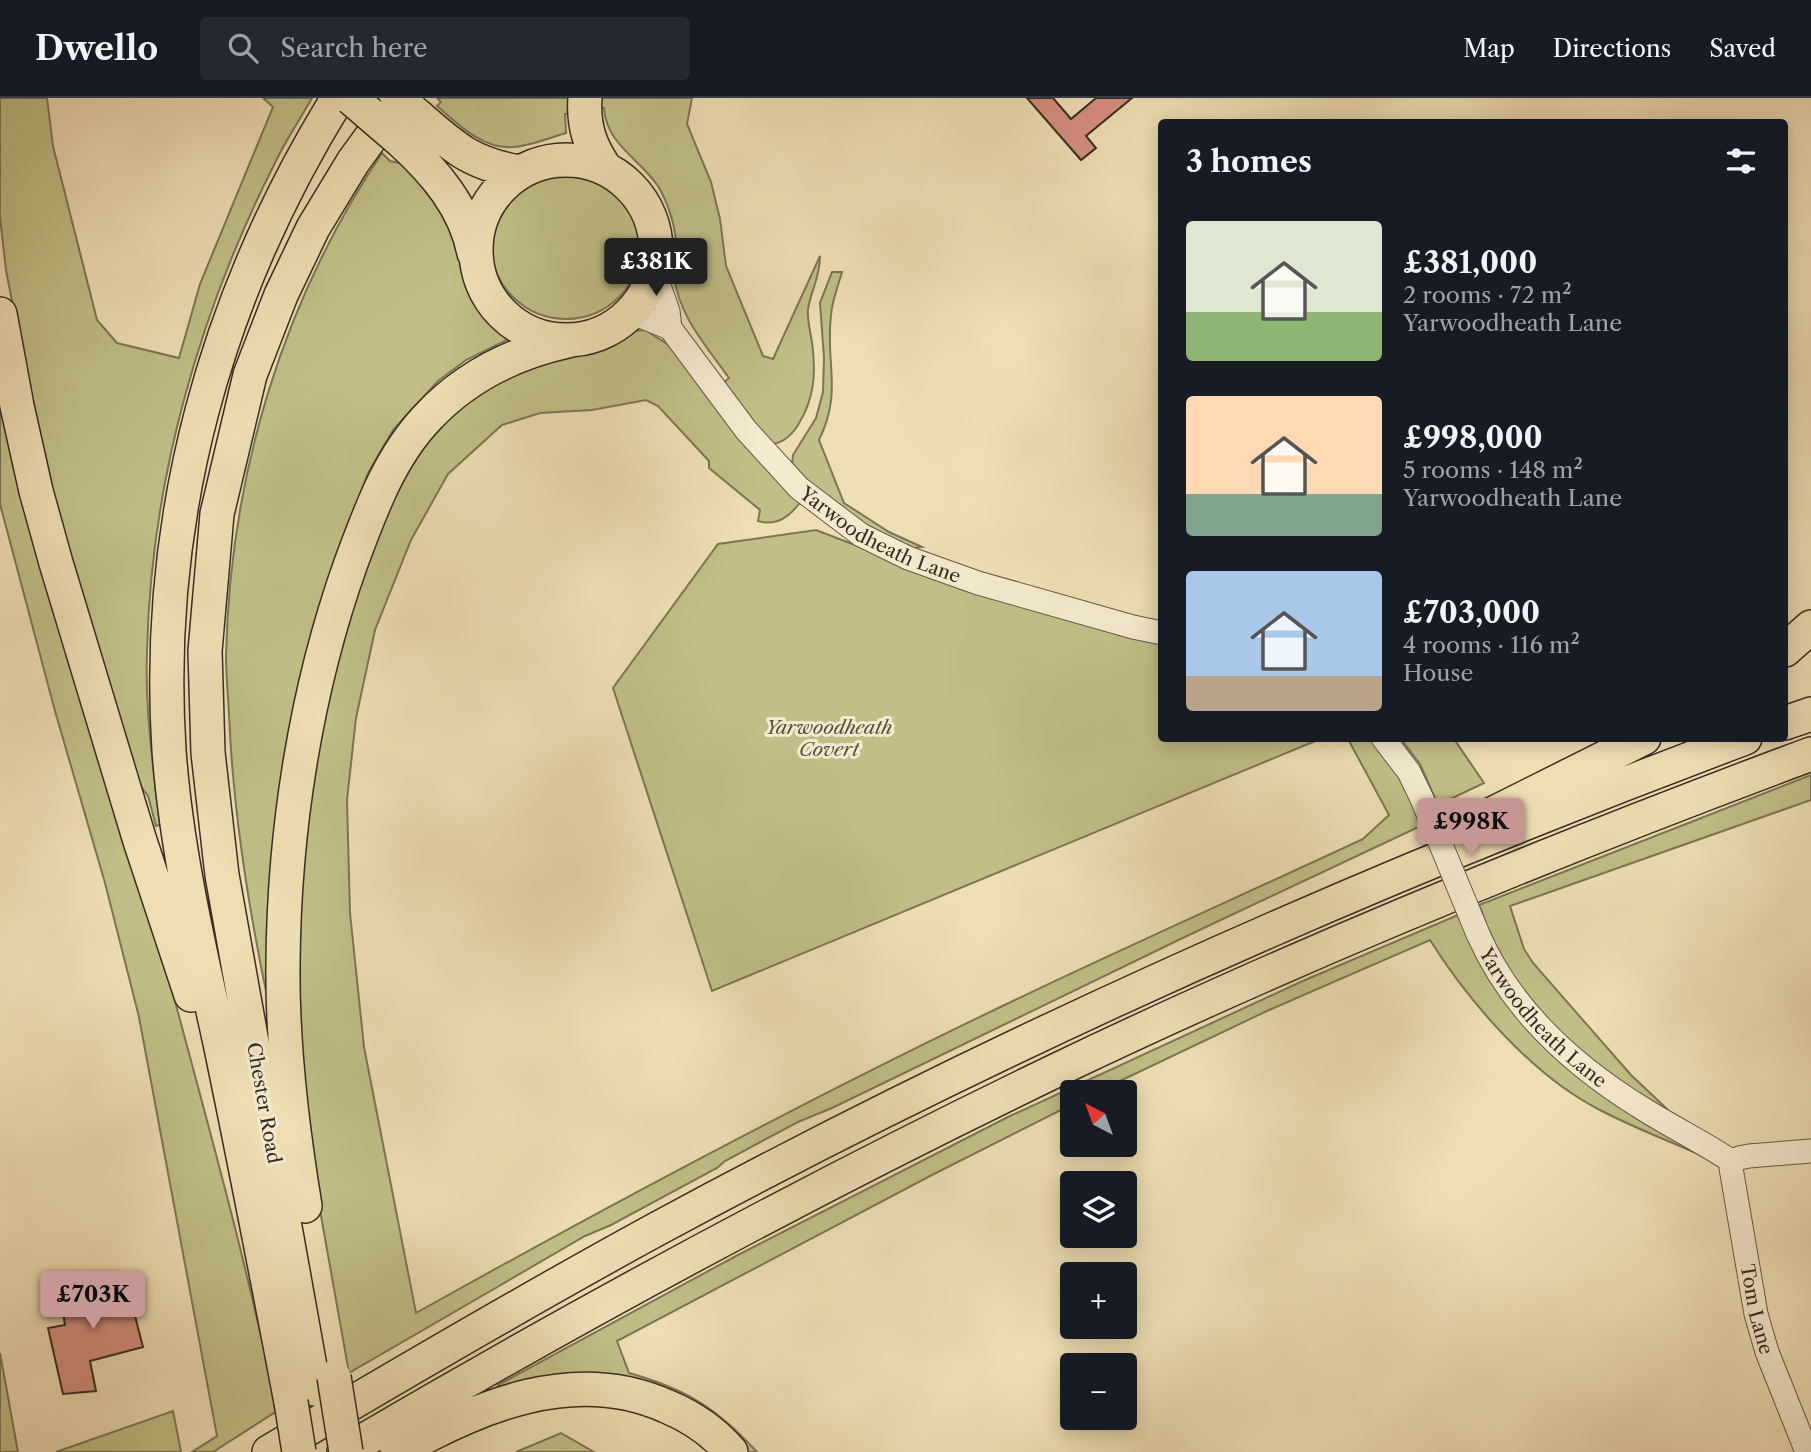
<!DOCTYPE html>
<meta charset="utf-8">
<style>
body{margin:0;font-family:"Libre Caslon Text",serif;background:#242831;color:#f1f3f6;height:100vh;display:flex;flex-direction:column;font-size:26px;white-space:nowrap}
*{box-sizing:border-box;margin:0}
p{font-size:23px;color:#9ea1a6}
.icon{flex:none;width:38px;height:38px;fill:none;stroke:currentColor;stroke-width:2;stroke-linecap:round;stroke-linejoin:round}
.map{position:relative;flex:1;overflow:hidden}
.side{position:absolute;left:1158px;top:21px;width:630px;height:623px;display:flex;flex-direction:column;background:#171b24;border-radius:7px;box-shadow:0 4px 18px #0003}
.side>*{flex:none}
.needle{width:46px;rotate:319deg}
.buttons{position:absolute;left:1060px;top:982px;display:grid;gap:14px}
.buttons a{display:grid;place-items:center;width:77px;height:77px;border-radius:7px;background:#171b24;box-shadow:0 4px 18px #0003;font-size:35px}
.price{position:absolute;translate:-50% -60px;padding:0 16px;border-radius:7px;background:#c59692;color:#111;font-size:23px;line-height:46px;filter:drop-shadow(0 2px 4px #0008)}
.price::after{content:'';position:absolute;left:50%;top:42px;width:21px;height:16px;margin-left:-10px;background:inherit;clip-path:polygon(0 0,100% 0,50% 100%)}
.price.on{background:#222;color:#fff}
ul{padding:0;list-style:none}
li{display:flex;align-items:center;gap:21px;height:175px;padding:0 28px}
li span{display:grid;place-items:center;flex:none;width:196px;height:140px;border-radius:7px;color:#555}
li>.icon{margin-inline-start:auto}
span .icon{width:84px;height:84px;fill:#fffc;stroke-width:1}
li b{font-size:30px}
h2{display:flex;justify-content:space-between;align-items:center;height:84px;padding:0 28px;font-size:30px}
header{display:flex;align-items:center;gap:42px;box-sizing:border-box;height:98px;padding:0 35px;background:#171b24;border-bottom:2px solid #363941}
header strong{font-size:33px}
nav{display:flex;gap:38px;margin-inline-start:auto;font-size:24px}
.search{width:490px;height:63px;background:#242831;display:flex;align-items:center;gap:18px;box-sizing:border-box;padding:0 24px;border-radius:7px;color:#9ea1a6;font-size:26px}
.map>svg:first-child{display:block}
.green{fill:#c1bf87;stroke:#7c7656;stroke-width:2}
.building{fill:#d58e80;stroke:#382c24;stroke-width:2}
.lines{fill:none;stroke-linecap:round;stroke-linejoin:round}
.minor-casing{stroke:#665848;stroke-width:25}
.highway-casing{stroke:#382c24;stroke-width:36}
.minor{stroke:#f5eace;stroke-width:23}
.highway{stroke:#efdeb4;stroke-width:33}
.minor-bridge-casing{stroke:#665848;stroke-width:25;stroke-linecap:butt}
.highway-bridge-casing{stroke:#382c24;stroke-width:36;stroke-linecap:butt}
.minor-bridge{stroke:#f5eace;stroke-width:23}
.highway-bridge{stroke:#efdeb4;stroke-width:33}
.labels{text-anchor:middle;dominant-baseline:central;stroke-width:6;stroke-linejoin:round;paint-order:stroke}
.street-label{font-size:19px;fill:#382c24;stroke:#f5eace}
.park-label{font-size:19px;font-style:italic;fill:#5a513d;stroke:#f5eace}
</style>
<header>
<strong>Dwello</strong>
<div class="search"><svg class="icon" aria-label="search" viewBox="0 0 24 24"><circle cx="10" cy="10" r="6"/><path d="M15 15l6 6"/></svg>Search here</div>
<nav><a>Map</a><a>Directions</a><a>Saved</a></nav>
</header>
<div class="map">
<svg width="1811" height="1354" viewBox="0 0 1811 1354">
<rect width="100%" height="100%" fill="#efdeb4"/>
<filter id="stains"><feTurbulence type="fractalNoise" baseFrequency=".00286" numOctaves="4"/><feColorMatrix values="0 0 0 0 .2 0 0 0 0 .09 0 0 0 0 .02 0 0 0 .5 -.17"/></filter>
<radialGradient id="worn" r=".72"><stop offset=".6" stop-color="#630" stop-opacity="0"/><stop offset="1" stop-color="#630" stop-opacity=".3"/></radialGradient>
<path class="green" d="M0,0H47L53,48L97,222L117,245L179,260L200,186L273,9L263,0H312C299,23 284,45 273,69C198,218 151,385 147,553C145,611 153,669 160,727L156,728L148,698L136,682L62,441L32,309L6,172L0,119Z
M437,0H571V15L565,16L566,35C549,40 530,48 513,49C483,52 458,26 437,8L441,4Z
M601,0H692L687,26L711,84L720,121L726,168L763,258L773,261L820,158C820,180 811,192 808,211C807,221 810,233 812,244C816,274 815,300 798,327C791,338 782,347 768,346L723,285L729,280C707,249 677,216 674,176C673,166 676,155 676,144C675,126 667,103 658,88C640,61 606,46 604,10H597Z
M382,55L390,63L399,65L403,62L427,85L464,159L471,185L485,210L500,225L517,237L466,262L438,283L393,332L368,375L349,426L268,903C248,808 233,713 229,616C228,597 226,577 226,558C230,378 282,204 382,55Z
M491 146a75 75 0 1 1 150 0a75 75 0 1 1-150 0Z
M832,174H842C838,188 832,203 831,217C825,265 843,293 819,342L844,405L889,434L922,449L907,451L824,405L792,366L793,357L816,320L823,294L824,260L820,205Z
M645,232L672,249L802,402C791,417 778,429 758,423L760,412L709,370V363L658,308L646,302L592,312L540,315L502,327L448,376L411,442L375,532L356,620L347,702L350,815L364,949L416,1215C613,1105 811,999 1015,902C1130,847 1247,795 1363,741L1389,717L1348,641H1375L1427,725L1191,836L832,1010L798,1024L725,1063L717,1070L611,1127L585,1138L349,1275L320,1112L305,1005L299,928L301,778L315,665L334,570L388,401L421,347L471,297L557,254L591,248L632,233Z
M0,282C62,498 125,715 183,933C217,1059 251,1184 277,1313L213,1354H192L217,1338L139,919L105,785L55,613L0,406Z
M816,432L943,481L1162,547V640L1320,641L712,893L613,590L718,446Z
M1401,641H1454L1484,685L1438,707L1420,666Z
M1811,677V702L1510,808L1524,851L1533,865L1631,977L1667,1011L1665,1015C1599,968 1530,922 1494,847C1488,834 1485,820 1479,807Z
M1465,814L1516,910L1705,1059C1669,1043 1632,1029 1598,1011C1532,977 1469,904 1430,842L1269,912L1097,994H1073V1006L932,1077L617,1243L629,1275C686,1291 717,1310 757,1354H746L708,1317L497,1293L498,1287L736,1158L1008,1019L1305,882Z
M0,1255L18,1354H0Z
M173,1313L181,1354H56Z
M561,1335L594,1354H516Z"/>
<path class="building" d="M1027,0H1053L1071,21L1096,0H1132L1086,38L1096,50L1081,62Z
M125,1179L143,1249L90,1263L96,1293L63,1296L48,1230L65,1227L59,1190Z"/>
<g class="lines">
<defs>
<g id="minor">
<path d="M653,171L668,213L670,230"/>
<path id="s1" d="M627,217L643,219L670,230L746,332L799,390L861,437L908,460L978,485L1133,529L1162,535"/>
<path d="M1383,640L1409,674L1422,701"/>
<path id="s2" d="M1478,836C1511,912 1576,970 1645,1012C1674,1030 1704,1045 1733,1064"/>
<path id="s3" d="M1733,1064L1731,1070L1756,1216L1767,1254L1807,1354"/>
<path d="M1733,1064L1739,1060L1749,1058L1811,1053"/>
</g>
<path id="highway" d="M585,0C583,28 590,48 605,70
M419,19C455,50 470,65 519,74
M401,43C435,74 465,109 474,155
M476 152a90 90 0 1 1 180 0a90 90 0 1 1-180 0Z
M0,216L17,308L36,393L56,465L140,743L191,897
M1785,552L1811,529
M1785,625L1811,616
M1484,720L1644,640
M305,1108C292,1029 282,947 283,866C284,731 306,591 351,465C370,414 389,360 427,320C466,278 513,255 568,243
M314,1291L222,777L208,655L205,553L217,416L250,277L281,197L313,130L353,64L398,2
M291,1304C268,1184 245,1065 220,945C199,849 176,750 169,652C154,419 216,197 338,0
M269,1354C397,1278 525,1203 655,1132C1006,942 1371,780 1745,640
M344,1354C577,1217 814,1089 1057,972C1303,854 1556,751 1811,656
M397,1354C478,1308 574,1267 666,1308C690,1318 714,1334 731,1354"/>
</defs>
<use href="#minor" class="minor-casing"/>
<use href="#highway" class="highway-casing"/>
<use href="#minor" class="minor"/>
<use href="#highway" class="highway"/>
<defs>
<path id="minor-bridge" d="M1422,701L1478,836"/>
<path id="highway-bridge" d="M351,0L401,43
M397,0L419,19
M334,1279L346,1354
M291,1304L299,1354"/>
</defs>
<use href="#minor-bridge" class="minor-bridge-casing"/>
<use href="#highway-bridge" class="highway-bridge-casing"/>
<use href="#minor-bridge" class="minor-bridge"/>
<use href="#highway-bridge" class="highway-bridge"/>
</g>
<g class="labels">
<g class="street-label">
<text stroke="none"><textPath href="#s1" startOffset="346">Yarwoodheath Lane</textPath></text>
<text stroke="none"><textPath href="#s2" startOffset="107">Yarwoodheath Lane</textPath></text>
<text transform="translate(264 1005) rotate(80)">Chester Road</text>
<text stroke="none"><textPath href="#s3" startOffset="150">Tom Lane</textPath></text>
</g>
<g class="park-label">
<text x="829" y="629">Yarwoodheath<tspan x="829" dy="22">Covert</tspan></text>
</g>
</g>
<rect width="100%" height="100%" filter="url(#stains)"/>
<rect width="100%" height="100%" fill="url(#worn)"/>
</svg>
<div class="buttons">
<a><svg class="needle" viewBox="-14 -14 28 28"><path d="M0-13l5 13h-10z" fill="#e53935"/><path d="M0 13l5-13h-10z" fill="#9ea1a6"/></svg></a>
<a><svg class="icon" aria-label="layers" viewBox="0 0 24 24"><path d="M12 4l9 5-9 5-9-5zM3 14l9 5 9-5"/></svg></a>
<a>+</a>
<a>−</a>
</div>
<b class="price on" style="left:656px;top:200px">£381K</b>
<b class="price" style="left:1471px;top:760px">£998K</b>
<b class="price" style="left:93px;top:1233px">£703K</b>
<section class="side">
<h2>3 homes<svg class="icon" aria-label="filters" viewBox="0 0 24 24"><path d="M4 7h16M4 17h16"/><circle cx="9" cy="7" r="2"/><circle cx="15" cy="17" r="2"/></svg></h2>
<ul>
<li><span style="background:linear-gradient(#dfe7d0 65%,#8fb573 0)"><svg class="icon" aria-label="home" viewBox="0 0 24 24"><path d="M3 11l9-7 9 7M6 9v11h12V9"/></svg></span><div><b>£381,000</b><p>2 rooms · 72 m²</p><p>Yarwoodheath Lane</p></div></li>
<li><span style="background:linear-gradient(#ffd9b3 70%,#7fa58c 0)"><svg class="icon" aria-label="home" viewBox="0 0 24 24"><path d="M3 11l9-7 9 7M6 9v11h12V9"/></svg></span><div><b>£998,000</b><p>5 rooms · 148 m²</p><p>Yarwoodheath Lane</p></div></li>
<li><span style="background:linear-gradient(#a9c7e8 75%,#b9a48a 0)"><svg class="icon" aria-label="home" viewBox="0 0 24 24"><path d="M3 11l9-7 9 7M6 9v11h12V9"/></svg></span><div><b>£703,000</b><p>4 rooms · 116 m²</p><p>House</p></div></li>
</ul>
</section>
</div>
